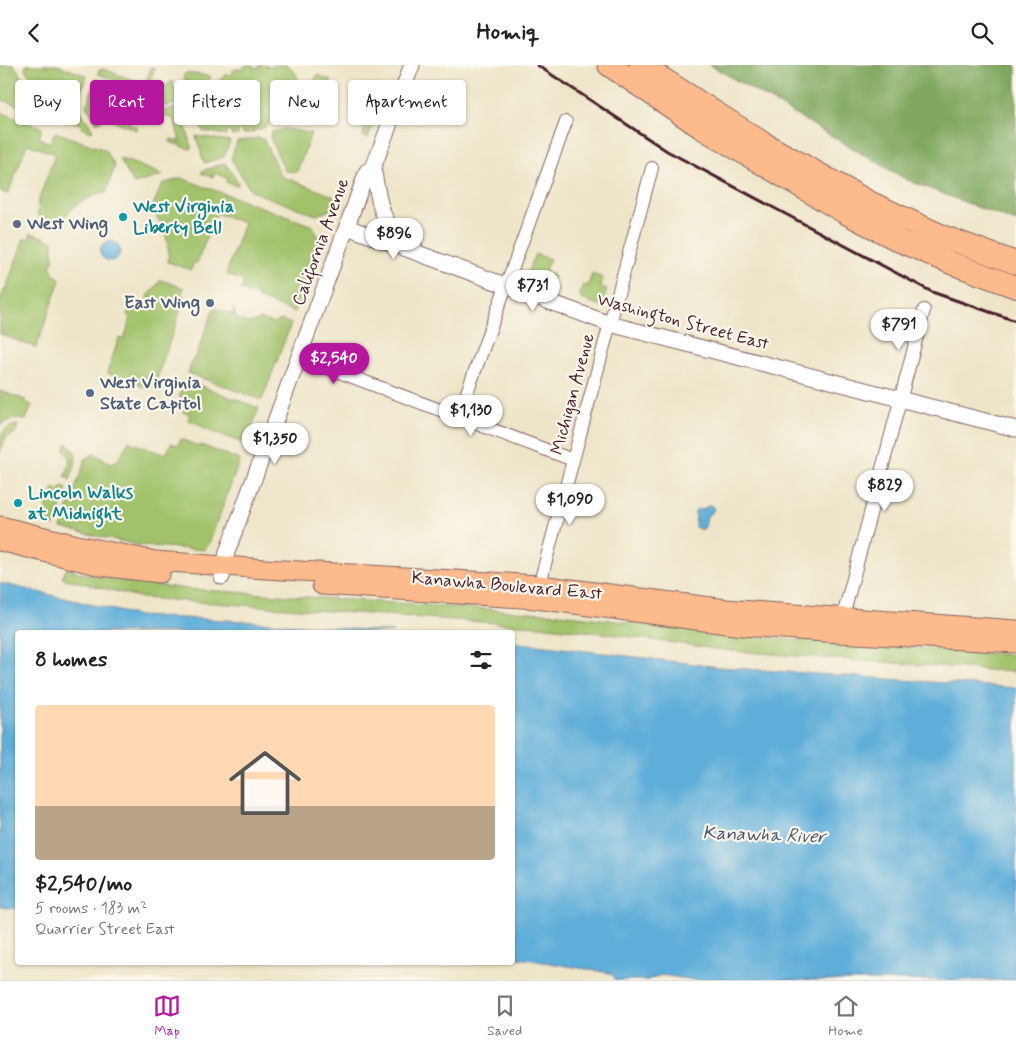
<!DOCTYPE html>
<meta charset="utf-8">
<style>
body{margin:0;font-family:Mynerve,sans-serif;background:#f6f6f6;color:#222;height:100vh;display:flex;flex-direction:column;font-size:19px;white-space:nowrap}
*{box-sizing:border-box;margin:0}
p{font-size:16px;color:#767676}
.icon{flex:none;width:28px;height:28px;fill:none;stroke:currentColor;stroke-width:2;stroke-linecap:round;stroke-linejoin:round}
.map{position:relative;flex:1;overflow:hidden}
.drawer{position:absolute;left:15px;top:565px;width:500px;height:335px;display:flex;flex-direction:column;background:#fff;border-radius:5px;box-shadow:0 1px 4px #0004}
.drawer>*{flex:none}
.guide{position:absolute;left:15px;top:15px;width:500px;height:45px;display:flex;gap:10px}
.price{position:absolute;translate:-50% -42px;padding:0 11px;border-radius:18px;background:#fff;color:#222;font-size:16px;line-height:32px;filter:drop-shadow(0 1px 2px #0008)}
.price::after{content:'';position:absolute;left:50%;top:30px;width:15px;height:11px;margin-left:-8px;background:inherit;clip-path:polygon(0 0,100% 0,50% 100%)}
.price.active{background:#b5179e;color:#fff}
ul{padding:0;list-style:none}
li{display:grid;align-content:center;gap:10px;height:265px;padding:0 20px}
li span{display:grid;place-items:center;height:155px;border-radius:5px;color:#555}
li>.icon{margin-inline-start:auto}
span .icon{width:90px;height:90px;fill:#fffc;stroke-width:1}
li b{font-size:21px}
h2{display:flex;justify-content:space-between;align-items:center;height:60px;padding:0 20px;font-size:21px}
.chip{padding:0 18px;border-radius:5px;background:#fff;box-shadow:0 1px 4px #0004;font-size:18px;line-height:45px}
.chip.active{background:#b5179e;color:#fff}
header{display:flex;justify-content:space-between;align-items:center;height:65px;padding:0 20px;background:#fff;font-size:22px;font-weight:800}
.tabs{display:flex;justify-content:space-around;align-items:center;height:70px;border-top:1px solid #e0e0e0;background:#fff;font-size:14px;color:#767676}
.tabs a{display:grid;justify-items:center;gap:2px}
.tabs .active{color:#b5179e}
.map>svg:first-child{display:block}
.green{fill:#a1c26b;stroke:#76704b}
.forest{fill:#80a85f;stroke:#656445}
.water{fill:#5faed9;stroke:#546682}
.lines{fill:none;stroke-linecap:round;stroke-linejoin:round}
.minor-casing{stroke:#836462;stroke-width:14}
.tertiary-casing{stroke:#836462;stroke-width:17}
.primary-casing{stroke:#836462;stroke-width:21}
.motorway-casing{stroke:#836462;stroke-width:24}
.minor{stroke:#fff;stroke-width:12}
.tertiary{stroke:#fff;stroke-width:15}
.primary{stroke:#fcba8d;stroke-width:19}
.motorway{stroke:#fcba8d;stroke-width:22}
.rail{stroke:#4a1f2b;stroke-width:3}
.culture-dot{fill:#0f9aa8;stroke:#fbf7ec;stroke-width:2}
.service-dot{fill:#5c6f8a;stroke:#fbf7ec;stroke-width:2}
.labels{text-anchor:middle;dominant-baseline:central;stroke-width:4.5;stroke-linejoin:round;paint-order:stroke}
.culture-label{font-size:18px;font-weight:bold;fill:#0d838f;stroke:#fbf7ec;text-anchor:start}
.service-label{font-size:18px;font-weight:bold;fill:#4e5e75;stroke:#fbf7ec;text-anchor:start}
.street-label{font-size:18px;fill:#4a1f2b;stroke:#fbf7ec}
.water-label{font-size:19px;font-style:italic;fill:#525871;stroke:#fbf7ec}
</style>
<header><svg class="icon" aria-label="back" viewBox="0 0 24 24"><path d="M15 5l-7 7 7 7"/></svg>Homiq<svg class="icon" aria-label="search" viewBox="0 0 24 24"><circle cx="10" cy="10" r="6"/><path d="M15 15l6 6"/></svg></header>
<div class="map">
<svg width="1016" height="915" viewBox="0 0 1016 915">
<rect width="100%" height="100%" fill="#fbf7ec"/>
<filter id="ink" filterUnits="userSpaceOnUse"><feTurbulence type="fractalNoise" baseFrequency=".02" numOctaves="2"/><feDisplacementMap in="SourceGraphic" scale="10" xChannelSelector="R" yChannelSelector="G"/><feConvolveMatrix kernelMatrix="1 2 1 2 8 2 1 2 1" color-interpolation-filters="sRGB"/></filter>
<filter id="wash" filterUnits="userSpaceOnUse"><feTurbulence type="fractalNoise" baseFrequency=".0096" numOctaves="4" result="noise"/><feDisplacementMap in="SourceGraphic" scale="20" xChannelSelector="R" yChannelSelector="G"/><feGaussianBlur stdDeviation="1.12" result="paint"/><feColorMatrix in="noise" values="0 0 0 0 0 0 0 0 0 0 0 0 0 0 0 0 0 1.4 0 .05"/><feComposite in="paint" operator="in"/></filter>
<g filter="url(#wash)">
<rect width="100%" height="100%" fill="#eee5c8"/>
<path class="green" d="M0,0H14L46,48L41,49L0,34Z
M26,0H57L87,11L77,38L53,46L25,4Z
M247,0H253L254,3L259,2V0H267V2H272L273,0H288C302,13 303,22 293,38L290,36L287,39L290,42L285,47L282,44L279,47L281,51L270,59L269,58L266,59L267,61L258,65H254V67L243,69L242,64L238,65V70H231L230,66H226V70L203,66L195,46L206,28L209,30L213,27L210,23L214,19L217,23L221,19L218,16L227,9L228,10L232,9V6L239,3L240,5L244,4L243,2Z
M151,2L155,3L146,26L98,9L99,5L103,4L145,19Z
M186,8L210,11L211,12L195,30L183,12Z
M317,10L331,15L319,48C303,35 310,26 317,10Z
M96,14L140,30L97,58L86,41Z
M172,16L179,38C163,43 164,43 154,29Z
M378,26L384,28L368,73L363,71L364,68L363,67Z
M151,31L160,44L159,48L148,44L128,58L137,62L136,65L113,56Z
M180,42L192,83L190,84L170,77L171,74L180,76L174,54L162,50L164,46Z
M80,45L93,65L92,67L81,63L82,60L69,55L67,58L56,54V52Z
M0,47L42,63L39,73L50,78L55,67L105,85L115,101L106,128C86,131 71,141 60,158L37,150L40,141L37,140L55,89L27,79L8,129L0,126Z
M285,64L311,68L297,107L285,106L270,72L271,67Z
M196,71L230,76L224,92L204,98Z
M260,73L264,75L281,111L333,131L336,138L334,144L316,150L251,126L231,94L237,76Z
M119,93L164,110L134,119Z
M225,98L239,119L237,121L226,117L227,113L214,108L213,112L201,108L202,106Z
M181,113L313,161L321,177L295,247L257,233L258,230L241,225L244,216L226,209L244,158L216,148L197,198L194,197L191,205L168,197C170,177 165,160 151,145L162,119Z
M31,168L53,176V197L50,198L54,211H57L60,215L36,283L0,269V235L5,223H6L24,173L28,175Z
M535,189L550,194L545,205L554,211L549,222L525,213Z
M592,209L603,213L601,222L607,224L602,241L581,234L580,228L584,220L588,221Z
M161,215L184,223L181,230L185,232L154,322L150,320L149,322H144L107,308L119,273L124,274L131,252L127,250L131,241L136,239L139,242L149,234L148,231Z
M214,243L232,249L234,244L236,253L248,258L262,254L273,258L281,255L291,259L262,335L188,308L194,292L195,293Z
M185,315L259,343L246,379L204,364L197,358L188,355L190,349L183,347L187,336L179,331Z
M0,326L26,335L25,337L32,340L26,355L13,354L0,360Z
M18,360L15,368L6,373L0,387C0,371 0,363 18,360Z
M181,374L200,382L201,380L240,395L208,481L204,485L138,480L61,463L86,393L94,389L111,399L117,396L130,375L129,377L163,389L164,387L167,388L171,378L178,380Z
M67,378C81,388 75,401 70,415L65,412C68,403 74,394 64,386Z
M62,421L67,424L54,461L40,458L54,423L60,426Z
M67,503L81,508L122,516L188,524L560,549L732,570L1016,590V607L731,586L602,568L538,561L143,533L62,513Z"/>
<path class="forest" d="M710,0H1016V157L907,115Z"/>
<path class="water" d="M100 186a10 10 0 1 1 20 0a10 10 0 1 1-20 0Z
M710,440L713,442L714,445L707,451L705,462L702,465L695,462L696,449L694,448L697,444L701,445Z
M0,518L140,551L228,555L393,567L18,568L17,844L0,842Z
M512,577L719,602L1016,623V915H696L662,910L647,915H615L610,908L513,892Z"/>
</g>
<g filter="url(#ink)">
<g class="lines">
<defs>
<path id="minor" d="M299,292L573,395
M458,352L566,57
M538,525L652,103
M841,559L924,245"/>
<path id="tertiary" d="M373,103C381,140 377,159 414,180
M347,162L610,259L1016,364
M222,512L227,487L354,142L367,106L373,103L412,0"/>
<path id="primary" d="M0,461L77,480L156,496L265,504L540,520L726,544L1016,565
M0,476L101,501L160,508
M322,520L536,534L742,561L838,568L1016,578"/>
<path id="motorway" d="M609,0L702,63L844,147L900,176L951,198L1016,222
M641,0L763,78L871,138L942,171L1016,198"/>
</defs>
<use href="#minor" class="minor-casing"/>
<use href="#tertiary" class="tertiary-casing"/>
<use href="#primary" class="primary-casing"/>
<use href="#motorway" class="motorway-casing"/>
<use href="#minor" class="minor"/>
<use href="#tertiary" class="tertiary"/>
<use href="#primary" class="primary"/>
<use href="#motorway" class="motorway"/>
<path class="rail" d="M537,0L667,86L932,227L1016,256"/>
</g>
</g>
<g class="culture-dot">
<circle cx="123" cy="152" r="5"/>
<circle cx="18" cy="438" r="5"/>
</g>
<g class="service-dot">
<circle cx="17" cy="159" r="5"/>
<circle cx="210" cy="238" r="5"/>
<circle cx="90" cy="328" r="5"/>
</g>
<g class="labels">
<g class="culture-label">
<text x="133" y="142">West Virginia<tspan x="133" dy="21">Liberty Bell</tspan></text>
<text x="28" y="428">Lincoln Walks<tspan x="28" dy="21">at Midnight</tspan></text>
</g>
<g class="service-label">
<text x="27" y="159">West Wing</text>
<text x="200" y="238" text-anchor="end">East Wing</text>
<text x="100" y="318">West Virginia<tspan x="100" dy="21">State Capitol</tspan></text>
</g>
<g class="street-label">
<text transform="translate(321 177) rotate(-70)">California Avenue</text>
<text transform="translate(683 257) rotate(15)">Washington Street East</text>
<text transform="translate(573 329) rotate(-75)">Michigan Avenue</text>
<text transform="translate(507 521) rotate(5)">Kanawha Boulevard East</text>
</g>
<g class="water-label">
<text transform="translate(764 770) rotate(2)">Kanawha River</text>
</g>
</g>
</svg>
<b class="price" style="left:394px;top:195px">$896</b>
<b class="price" style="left:533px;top:247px">$731</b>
<b class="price" style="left:899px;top:286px">$791</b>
<b class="price active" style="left:334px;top:320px">$2,540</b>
<b class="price" style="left:471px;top:372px">$1,130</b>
<b class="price" style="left:275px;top:400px">$1,350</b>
<b class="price" style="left:885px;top:447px">$829</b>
<b class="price" style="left:570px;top:461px">$1,090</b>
<div class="guide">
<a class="chip">Buy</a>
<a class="chip active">Rent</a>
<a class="chip">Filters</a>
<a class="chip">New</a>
<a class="chip">Apartment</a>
</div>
<section class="drawer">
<h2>8 homes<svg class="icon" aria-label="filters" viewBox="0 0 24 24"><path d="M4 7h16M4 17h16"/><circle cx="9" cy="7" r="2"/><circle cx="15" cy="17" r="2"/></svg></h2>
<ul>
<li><span style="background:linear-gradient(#ffd9b3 65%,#b9a48a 0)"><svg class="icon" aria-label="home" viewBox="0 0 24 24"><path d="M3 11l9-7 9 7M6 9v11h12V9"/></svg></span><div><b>$2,540/mo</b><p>5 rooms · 183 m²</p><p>Quarrier Street East</p></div></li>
</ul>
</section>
</div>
<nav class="tabs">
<a class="active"><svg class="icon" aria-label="map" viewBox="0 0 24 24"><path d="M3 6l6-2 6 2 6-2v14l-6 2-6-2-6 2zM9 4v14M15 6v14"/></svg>Map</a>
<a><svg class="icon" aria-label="saved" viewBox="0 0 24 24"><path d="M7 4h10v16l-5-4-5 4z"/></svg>Saved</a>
<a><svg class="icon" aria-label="home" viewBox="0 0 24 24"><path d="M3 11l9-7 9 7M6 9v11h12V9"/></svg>Home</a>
</nav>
